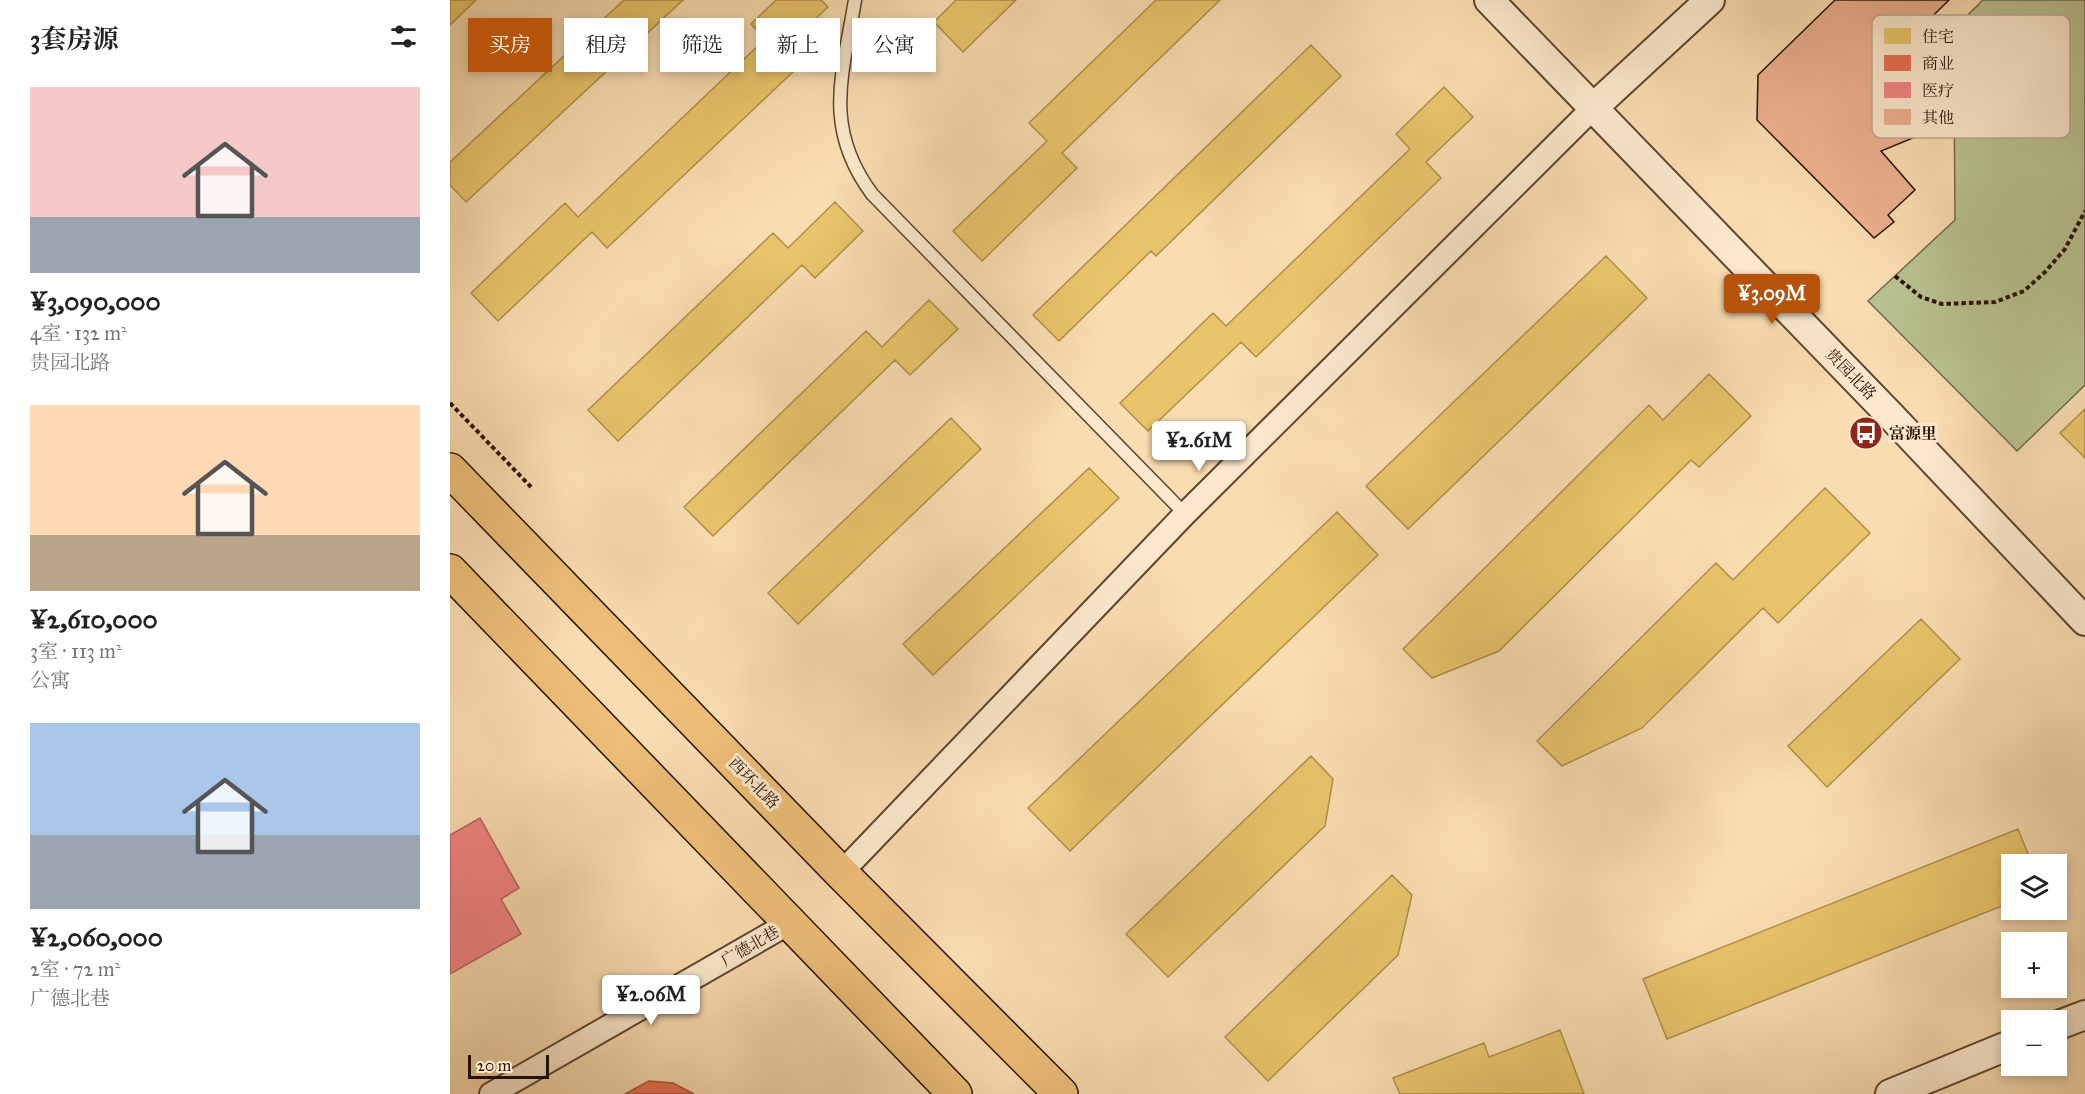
<!DOCTYPE html>
<html lang="zh">
<meta charset="utf-8">
<style>
body{margin:0;font-family:"IM FELL Great Primer","Noto Serif SC",serif;background:#f2f2f2;color:#222;height:100vh;display:flex;flex-direction:column;font-size:22px;white-space:nowrap}
*{box-sizing:border-box;margin:0}
p{font-size:20px;color:#767676}
.icon{flex:none;width:33px;height:33px;fill:none;stroke:currentColor;stroke-width:2;stroke-linecap:round;stroke-linejoin:round}
.map{position:relative;flex:1;overflow:hidden}
.side{display:flex;flex-direction:column;background:#fff;width:450px}
.side>*{flex:none}
.top-card{position:absolute;left:18px;top:18px;width:570px;height:54px;display:flex;gap:12px}
.fabs{position:absolute;left:1551px;top:854px;display:grid;gap:12px}
.fabs a{display:grid;place-items:center;width:66px;height:66px;border-radius:0px;background:#fff;box-shadow:0 3px 9px #0003;font-size:30px}
.scale{position:absolute;left:18px;bottom:15px;width:81px;box-sizing:border-box;padding-left:6px;border:3px solid #281306;border-top:0;font-size:16px;line-height:21px;white-space:nowrap;color:#281306;-webkit-text-stroke:4px #fbe8cc;paint-order:stroke}
.price{position:absolute;translate:-50% -51px;padding:0 14px;border-radius:6px;background:#fff;color:#222;font-size:20px;line-height:39px;filter:drop-shadow(0 2px 3px #0008)}
.price::after{content:'';position:absolute;left:50%;top:36px;width:18px;height:14px;margin-left:-9px;background:inherit;clip-path:polygon(0 0,100% 0,50% 100%)}
.price.selected{background:#b45309;color:#fff}
ul{padding:0;list-style:none}
li{display:grid;align-content:center;gap:12px;height:318px;padding:0 30px}
li span{display:grid;place-items:center;height:186px;border-radius:0px;color:#555}
li>.icon{margin-inline-start:auto}
span .icon{width:108px;height:108px;fill:#fffc;stroke-width:1}
li b{font-size:26px}
h2{display:flex;justify-content:space-between;align-items:center;height:72px;padding:0 30px;font-size:26px}
.pill{padding:0 21px;border-radius:0px;background:#fff;box-shadow:0 3px 9px #0003;font-size:21px;line-height:54px}
.pill.selected{background:#b45309;color:#fff}
main{display:flex;flex:1;min-height:0}
.map>svg:first-child{display:block}
.green{fill:#b8c290;stroke:#706a4b;stroke-width:1.5}
.homes{fill:#e9c46a;stroke:#af8f4c;stroke-width:1.5}
.shops{fill:#e76f51;stroke:#ae533a;stroke-width:1.5}
.health{fill:#f28482;stroke:#b5625d;stroke-width:1.5}
.building{fill:#ebb08d;stroke:#281306;stroke-width:1.5}
.lines{fill:none;stroke-linecap:round;stroke-linejoin:round}
.service-casing{stroke:#5c4530;stroke-width:15}
.minor-casing{stroke:#5c4530;stroke-width:26}
.tertiary-casing{stroke:#5c4530;stroke-width:32}
.primary-casing{stroke:#281306;stroke-width:36}
.path{stroke:#281306;stroke-width:4;stroke-dasharray:4.5 3;stroke-linecap:butt}
.service{stroke:#fbe8cc;stroke-width:12}
.minor{stroke:#fbe8cc;stroke-width:22}
.tertiary{stroke:#fbe8cc;stroke-width:28}
.primary{stroke:#ecbe78;stroke-width:33}
.labels{text-anchor:middle;dominant-baseline:central;stroke-width:6;stroke-linejoin:round;paint-order:stroke}
.street-label{font-size:16px;fill:#281306;stroke:#fbe8cc}
.poi-label{font-size:16px;font-weight:bold;fill:#281306;stroke:#fbe8cc;text-anchor:start}
.key{fill:#fbe8cc;stroke:#bca891;stroke-width:1.5}
.key-label{font-size:16px;fill:#281306}
</style>
<main>
<section class="side">
<h2>3套房源<svg class="icon" aria-label="filters" viewBox="0 0 24 24"><path d="M4 7h16M4 17h16"/><circle cx="9" cy="7" r="2"/><circle cx="15" cy="17" r="2"/></svg></h2>
<ul>
<li><span style="background:linear-gradient(#f6c9c9 70%,#9aa5b1 0)"><svg class="icon" aria-label="home" viewBox="0 0 24 24"><path d="M3 11l9-7 9 7M6 9v11h12V9"/></svg></span><div><b>¥3,090,000</b><p>4室 · 132 m²</p><p>贵园北路</p></div></li>
<li><span style="background:linear-gradient(#ffd9b3 70%,#b9a48a 0)"><svg class="icon" aria-label="home" viewBox="0 0 24 24"><path d="M3 11l9-7 9 7M6 9v11h12V9"/></svg></span><div><b>¥2,610,000</b><p>3室 · 113 m²</p><p>公寓</p></div></li>
<li><span style="background:linear-gradient(#a9c7e8 60%,#9aa5b1 0)"><svg class="icon" aria-label="home" viewBox="0 0 24 24"><path d="M3 11l9-7 9 7M6 9v11h12V9"/></svg></span><div><b>¥2,060,000</b><p>2室 · 72 m²</p><p>广德北巷</p></div></li>
</ul>
</section>
<div class="map">
<svg width="1635" height="1094" viewBox="0 0 1635 1094">
<rect width="100%" height="100%" fill="#f9dcb0"/>
<filter id="stains"><feTurbulence type="fractalNoise" baseFrequency=".00333" numOctaves="4"/><feColorMatrix values="0 0 0 0 .2 0 0 0 0 .09 0 0 0 0 .02 0 0 0 .5 -.17"/></filter>
<radialGradient id="worn" r=".72"><stop offset=".6" stop-color="#630" stop-opacity="0"/><stop offset="1" stop-color="#630" stop-opacity=".3"/></radialGradient>
<path class="green" d="M1533,0H1635V385L1567,451L1418,301L1505,220L1504,82L1478,54Z"/>
<path class="homes" d="M0,0H26L0,25Z
M174,0H233L16,202L0,185V162Z
M326,0H371L378,7L330,53L346,69L157,248L142,232L48,321L21,293L115,203L128,217L315,39L301,24Z
M506,0H566L513,52L484,22Z
M706,0H770L612,153L627,168L532,261L503,231L597,141L579,123Z
M861,45L891,76L706,256L701,251L609,341L583,315Z
M994,87L1023,117L976,162L991,178L806,357L791,342L698,431L670,403L763,313L776,326L960,149L946,134Z
M385,202L413,231L365,278L352,265L168,441L138,410L323,233L338,248Z
M1156,256L1197,298L958,529L916,486Z
M479,300L508,329L460,375L445,360L263,536L234,507L416,331L432,347Z
M1259,374L1301,416L1249,467L1241,460L1049,651L982,678L953,649L1199,405L1213,420Z
M1635,409V458L1610,433Z
M501,418L531,449L348,624L318,593Z
M639,468L669,498L483,675L453,644Z
M1375,488L1420,533L1328,623L1313,608L1192,728L1112,766L1087,741L1266,563L1283,580Z
M887,512L928,555L620,851L578,808Z
M1471,619L1510,659L1377,787L1338,746Z
M861,756L883,779L875,826L718,977L676,934Z
M1568,829L1582,864H1562V902L1217,1039L1193,979Z
M942,875L962,895L948,955L818,1081L775,1037Z
M1110,1030L1134,1094H950L943,1078L1034,1043L1039,1057Z"/>
<path class="shops" d="M199,1081L223,1083L244,1094H175Z"/>
<path class="health" d="M30,818L69,888L51,899L71,934L0,974V835Z"/>
<path class="building" d="M1385,0H1499L1437,61L1492,83V126L1431,151L1465,190L1438,215L1444,222L1424,238L1307,120L1308,75Z"/>
<g class="lines">
<defs>
<path id="service" d="M405,0C393,74 372,126 422,194L735,514"/>
<path id="minor" d="M391,873L735,514L1144,107
M41,1094L341,922"/>
<path id="tertiary" d="M1039,0L1442,417L1635,621
M1144,107L1260,0
M1606,1026L1635,1015
M1440,1094L1562,1044"/>
<path id="primary" d="M0,470L391,873L611,1094
M0,571L505,1094"/>
</defs>
<use href="#service" class="service-casing"/>
<use href="#minor" class="minor-casing"/>
<use href="#tertiary" class="tertiary-casing"/>
<use href="#primary" class="primary-casing"/>
<path class="path" d="M1445,276L1471,297L1492,304L1545,302L1574,291L1595,272L1615,249L1635,211
M0,403L81,487"/>
<use href="#service" class="service"/>
<use href="#minor" class="minor"/>
<use href="#tertiary" class="tertiary"/>
<use href="#primary" class="primary"/>
</g>
<defs>
<symbol id="bus-disc" viewBox="-11 -11 22 22"><circle r="9.5" fill="#8f2418" stroke="#fbe8cc"/><path d="M-5-6H5V4H4V6H2V4H-2V6H-4V4H-5ZM-3.5-4V0h7V-4ZM-3.5 1.2v1.5H-2V1.2ZM2 1.2v1.5H3.5V1.2Z" fill="#fff"/></symbol>
</defs>
<g fill-rule="evenodd">
<use href="#bus-disc" x="1397" y="414" width="38" height="38"/>
</g>
<g class="labels">
<g class="street-label">
<text transform="translate(1401 374) rotate(46)">贵园北路</text>
<text transform="translate(304 783) rotate(46)">西环北路</text>
<text transform="translate(300 946) rotate(-30)">广德北巷</text>
</g>
<g class="poi-label">
<text x="1439" y="433">富源里</text>
</g>
</g>
<rect x="1422" y="15" width="198" height="123" rx="9" class="key"/>
<rect x="1434" y="28" width="27" height="16" fill="#e9c46a"/>
<rect x="1434" y="55" width="27" height="16" fill="#e76f51"/>
<rect x="1434" y="82" width="27" height="16" fill="#f28482"/>
<rect x="1434" y="109" width="27" height="16" fill="#ebb08d"/>
<g class="key-label">
<text x="1472" y="42">住宅</text>
<text x="1472" y="69">商业</text>
<text x="1472" y="96">医疗</text>
<text x="1472" y="123">其他</text>
</g>
<rect width="100%" height="100%" filter="url(#stains)"/>
<rect width="100%" height="100%" fill="url(#worn)"/>
</svg>
<div class="fabs">
<a><svg class="icon" aria-label="layers" viewBox="0 0 24 24"><path d="M12 4l9 5-9 5-9-5zM3 14l9 5 9-5"/></svg></a>
<a>+</a>
<a>−</a>
</div>
<div class="scale">20 m</div>
<b class="price selected" style="left:1322px;top:325px">¥3.09M</b>
<b class="price" style="left:749px;top:472px">¥2.61M</b>
<b class="price" style="left:201px;top:1026px">¥2.06M</b>
<div class="top-card">
<a class="pill selected">买房</a>
<a class="pill">租房</a>
<a class="pill">筛选</a>
<a class="pill">新上</a>
<a class="pill">公寓</a>
</div>
</div>
</main>
